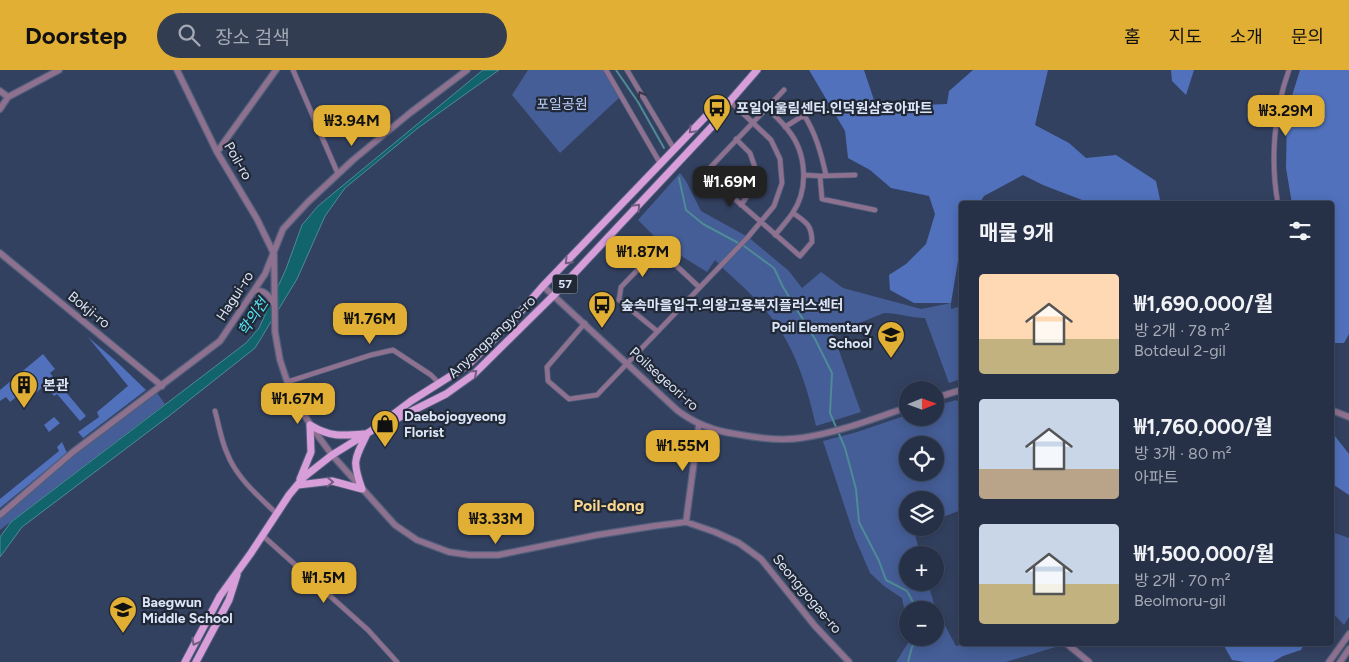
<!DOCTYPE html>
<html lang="ko">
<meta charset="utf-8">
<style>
body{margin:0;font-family:Figtree,"Noto Sans KR",sans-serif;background:#323d52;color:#f1f3f6;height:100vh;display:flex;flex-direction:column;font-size:19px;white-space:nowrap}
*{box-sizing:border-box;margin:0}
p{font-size:16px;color:#a4a9b4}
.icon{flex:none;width:28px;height:28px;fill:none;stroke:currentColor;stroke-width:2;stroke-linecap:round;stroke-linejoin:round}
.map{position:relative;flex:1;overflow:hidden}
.details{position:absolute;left:959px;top:131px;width:375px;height:445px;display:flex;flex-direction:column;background:#263148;border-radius:5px;box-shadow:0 2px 12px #0003,0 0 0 1px #424c60}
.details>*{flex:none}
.needle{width:32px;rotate:89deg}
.fabs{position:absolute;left:899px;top:311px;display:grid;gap:10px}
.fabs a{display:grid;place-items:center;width:45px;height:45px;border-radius:50%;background:#263148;box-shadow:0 2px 12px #0003,0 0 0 1px #424c60;font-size:25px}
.price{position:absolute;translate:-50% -42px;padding:0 11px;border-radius:10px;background:#e1af34;color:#111;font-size:16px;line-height:32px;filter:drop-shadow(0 1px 2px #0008)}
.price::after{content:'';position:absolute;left:50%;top:30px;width:15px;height:11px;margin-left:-8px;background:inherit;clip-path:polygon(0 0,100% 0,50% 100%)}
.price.current{background:#222;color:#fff}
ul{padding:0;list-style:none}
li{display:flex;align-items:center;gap:15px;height:125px;padding:0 20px}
li span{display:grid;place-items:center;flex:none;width:140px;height:100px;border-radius:5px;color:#555}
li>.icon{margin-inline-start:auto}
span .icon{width:60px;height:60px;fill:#fffc;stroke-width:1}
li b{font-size:21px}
h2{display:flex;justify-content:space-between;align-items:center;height:60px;padding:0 20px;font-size:21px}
header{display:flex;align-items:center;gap:30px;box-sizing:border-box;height:70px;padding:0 25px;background:#e1af34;color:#111}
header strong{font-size:24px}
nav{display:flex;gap:28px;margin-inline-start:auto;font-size:18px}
.search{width:350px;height:45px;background:#323d52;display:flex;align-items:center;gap:12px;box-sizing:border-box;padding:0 18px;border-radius:28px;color:#a4a9b4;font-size:19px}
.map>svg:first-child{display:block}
.green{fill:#455e97;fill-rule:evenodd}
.forest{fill:#5171bc}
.water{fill:#12646c;stroke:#4e8b96}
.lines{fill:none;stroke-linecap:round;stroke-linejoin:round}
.stream{stroke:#4e8b96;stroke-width:2}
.minor-casing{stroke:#515f7b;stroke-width:6}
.tertiary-casing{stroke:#515f7b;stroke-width:8}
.primary-casing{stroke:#515f7b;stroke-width:9}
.minor{stroke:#8e718f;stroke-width:4.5}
.tertiary{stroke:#8e718f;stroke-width:5.5}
.primary{stroke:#d89eda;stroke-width:7}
.oneway{stroke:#373748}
.oneway2{stroke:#735d80}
.labels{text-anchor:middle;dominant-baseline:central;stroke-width:4.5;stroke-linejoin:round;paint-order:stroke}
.shield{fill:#212836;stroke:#a3acbe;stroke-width:1}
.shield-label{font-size:12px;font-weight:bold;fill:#dbe5f8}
.park-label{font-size:14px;fill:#bed1fb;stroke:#212836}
.poi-label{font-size:14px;font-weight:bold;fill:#dbe5f8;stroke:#212836;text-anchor:start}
.street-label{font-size:14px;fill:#dbe5f8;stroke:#212836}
.water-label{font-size:15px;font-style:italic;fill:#56e6f5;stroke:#212836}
.quarter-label{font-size:16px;font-weight:bold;fill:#fad78e;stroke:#212836}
</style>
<header>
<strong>Doorstep</strong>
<div class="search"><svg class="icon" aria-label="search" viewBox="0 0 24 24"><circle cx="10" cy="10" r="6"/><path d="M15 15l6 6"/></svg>장소 검색</div>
<nav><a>홈</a><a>지도</a><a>소개</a><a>문의</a></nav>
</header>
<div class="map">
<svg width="1349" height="592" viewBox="0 0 1349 592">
<rect width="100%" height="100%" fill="#334160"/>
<path class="green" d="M528,0H605L621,26L560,83L512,25Z
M680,103L686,111L701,141L748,167L789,201L802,218L821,202L843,218L921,239L951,233V239L961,236V309L949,313L925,248C911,248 898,243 884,243L833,264L861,342L816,356C806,311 792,268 760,234C746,218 730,206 715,190L707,202L662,174L638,150Z
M157,323L165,334L0,460V448L75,384Z
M956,330L961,333V440L935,450V430H908V458H915L913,459L921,485H908V512L928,513L935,537L956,576L963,574H1061L1062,575L1006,592H896L911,568H935V540H908L907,553L902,528L884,516L870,503L855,468L823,371L857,362L907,345L908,348H935V336ZM908,375H935V402H908Z
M1335,463L1349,468V547L1344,555L1331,541V470Z"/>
<path class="forest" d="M809,0H864L874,30L920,35L947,34L949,21L973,0H1048L1035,55L1069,73L1086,88L1116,85L1156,111L1161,134H1086L1082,130L1043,115L1023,105L984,126L979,134H961V173L951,233H914L890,220L889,205L906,194L926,174L935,144L929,126L891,118L870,100L848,88L845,61Z
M1171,0H1194L1186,25L1172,11Z
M1300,0H1349V264L1344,273H1331V207L1334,205L1331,202V134H1292L1286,98L1287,42Z
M88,267L117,292L146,320L83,368L78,362L99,347L97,342L128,316Z
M43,284L55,299L50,303L86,346L80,351L57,324L54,326L45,315L31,327L25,320L10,332L6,327L0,331V320Z
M54,347L60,353L49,362L44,355Z
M1331,361L1349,384V425L1331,413Z
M62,372L67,383L0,438V429L59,381L57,377Z
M1223,574H1304L1301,580L1283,586L1273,592H1245L1232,590Z"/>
<path class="water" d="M483,0H499L418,58L345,118L325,146L297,209L255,278L169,346L22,457L0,487V467L11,452L246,273L259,258L286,199L302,155L318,136Z"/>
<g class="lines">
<path class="stream" d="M616,0L638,32L664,78
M679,108L686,140L703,154L744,176L774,198L783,217L815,269L832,303L830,343L845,378L856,419L859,452L879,491L886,510L907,521L915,536L923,540
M908,592L912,577L918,568"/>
<defs>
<path id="minor" d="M293,0L338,104
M606,0L660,93
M627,0L674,79
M784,20L705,103L800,186L812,172C812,155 806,152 793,143
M767,38C774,45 782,52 788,60C807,83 809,120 792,144C787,151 781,158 775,165
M785,57L804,45C816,64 821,83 826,105
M736,69L750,83L758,106L752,119L741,135
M805,105L820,106L855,105
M820,106L822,129L875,140
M1278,134C1270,91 1274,41 1289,0
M585,253L547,297L548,311L569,329L597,325L748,167L774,136L782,113L780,89L771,70L730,31
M657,261L619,230L621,217L652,185L656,183L665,185L699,217
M287,312L371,285L393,280L431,305L440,314
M215,341C219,355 221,370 227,383C236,407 258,426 276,443
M262,465L368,560L397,592"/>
<path id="tertiary" d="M177,0L217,82L257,149L274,184L275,262L280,290L291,323L313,359L332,385L395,455L417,470L449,482L470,485H498L597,465L654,456L686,452L715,462L739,473L761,489L815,556L849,592
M0,21L8,27
M0,39L8,27L59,0
M217,82L276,0
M0,183L162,316
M543,216L677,340C695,354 714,361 736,364C757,368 780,371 801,368C837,363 873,349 908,337
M254,221C264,219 269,225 273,233
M935,328L961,320
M1331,340L1349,347
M0,445L73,382L220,271L265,204L283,159L308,132L353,90L410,43L467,0
M686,452L699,354
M1067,574L1089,592
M1329,592L1349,564
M1340,592L1349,579"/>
<path id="primary" d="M310,355C330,367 341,366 364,364
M382,356L446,324L474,304L554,225L719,49L730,31L757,0
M300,409L311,382L310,355
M298,415L332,411L362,419
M362,419C352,391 354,390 367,364
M185,592L220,526L251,483L289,425L304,407L332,385L371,361L411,331L468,295L515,248L543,216L711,41L730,31
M196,592L229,530L237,505"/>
</defs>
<use href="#minor" class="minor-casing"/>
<use href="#tertiary" class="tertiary-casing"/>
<use href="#primary" class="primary-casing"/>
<use href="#minor" class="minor"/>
<use href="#tertiary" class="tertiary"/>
<use href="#primary" class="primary"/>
</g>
<defs><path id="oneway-chevron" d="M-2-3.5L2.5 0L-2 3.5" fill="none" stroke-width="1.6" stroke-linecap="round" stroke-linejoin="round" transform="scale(1.25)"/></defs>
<use class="oneway" href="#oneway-chevron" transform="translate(641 25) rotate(-120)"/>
<g class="oneway2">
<use href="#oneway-chevron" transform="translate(692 60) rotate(134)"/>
<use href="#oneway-chevron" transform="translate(637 137) rotate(-47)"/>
<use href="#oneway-chevron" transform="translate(568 191) rotate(134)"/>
<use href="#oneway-chevron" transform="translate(474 303) rotate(-40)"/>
<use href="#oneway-chevron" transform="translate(330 412) rotate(1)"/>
<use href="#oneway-chevron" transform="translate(195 572) rotate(118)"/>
</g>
<defs>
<symbol id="bus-pin" viewBox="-11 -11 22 30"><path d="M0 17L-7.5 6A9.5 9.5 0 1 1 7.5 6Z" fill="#e1af34" stroke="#212836"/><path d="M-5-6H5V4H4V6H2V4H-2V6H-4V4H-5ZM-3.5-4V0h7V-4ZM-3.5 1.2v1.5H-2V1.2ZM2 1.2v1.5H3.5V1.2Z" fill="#111"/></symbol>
<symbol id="school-pin" viewBox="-11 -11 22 30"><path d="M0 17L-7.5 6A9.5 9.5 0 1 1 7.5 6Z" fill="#e1af34" stroke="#212836"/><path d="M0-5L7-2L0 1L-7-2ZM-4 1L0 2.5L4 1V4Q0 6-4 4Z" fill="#111"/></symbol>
<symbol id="building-pin" viewBox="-11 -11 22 30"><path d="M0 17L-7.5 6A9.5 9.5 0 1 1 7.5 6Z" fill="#e1af34" stroke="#212836"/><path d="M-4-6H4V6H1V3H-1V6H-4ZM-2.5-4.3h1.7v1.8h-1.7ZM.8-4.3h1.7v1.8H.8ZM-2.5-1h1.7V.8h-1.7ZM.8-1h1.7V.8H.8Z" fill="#111"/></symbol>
<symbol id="shop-pin" viewBox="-11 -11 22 30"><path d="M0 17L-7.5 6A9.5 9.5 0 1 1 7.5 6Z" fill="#e1af34" stroke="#212836"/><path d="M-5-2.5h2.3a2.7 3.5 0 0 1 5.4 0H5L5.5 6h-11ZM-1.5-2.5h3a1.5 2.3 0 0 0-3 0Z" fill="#111"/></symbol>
</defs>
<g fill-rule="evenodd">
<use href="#bus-pin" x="701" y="22" width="32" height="43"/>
<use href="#bus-pin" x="586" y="219" width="32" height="43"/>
<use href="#school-pin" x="875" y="249" width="32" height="43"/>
<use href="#building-pin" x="8" y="299" width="32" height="43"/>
<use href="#shop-pin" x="369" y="338" width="32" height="43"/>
<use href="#school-pin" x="107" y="524" width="32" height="43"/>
</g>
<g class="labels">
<rect class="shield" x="552.5" y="204.5" width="25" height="19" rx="4"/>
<g class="shield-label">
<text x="565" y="214">57</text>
</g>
<g class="park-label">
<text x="562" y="34">포일공원</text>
</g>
<g class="poi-label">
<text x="736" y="38">포일어울림센터.인덕원삼호아파트</text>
<text x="621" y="235">숲속마을입구.의왕고용복지플러스센터</text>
<text x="872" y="257" text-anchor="end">Poil Elementary<tspan x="872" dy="16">School</tspan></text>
<text x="43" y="315">본관</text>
<text x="404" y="346">Daebojogyeong<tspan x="404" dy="16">Florist</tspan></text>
<text x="142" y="532">Baegwun<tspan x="142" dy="16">Middle School</tspan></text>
</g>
<g class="street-label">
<text transform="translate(238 91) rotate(60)">Poil-ro</text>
<text transform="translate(235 226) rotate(-57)">Hagui-ro</text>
<text transform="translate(89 240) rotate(39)">Bokji-ro</text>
<text transform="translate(492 267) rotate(-43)">Anyangpangyo-ro</text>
<text transform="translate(664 309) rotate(42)">Poilsegeori-ro</text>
<text transform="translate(807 524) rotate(50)">Seonggogae-ro</text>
</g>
<g class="water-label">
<text transform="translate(253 247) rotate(-57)">학의천</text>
</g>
<g class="quarter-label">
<text x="609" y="435">Poil-dong</text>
</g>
</g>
</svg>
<div class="fabs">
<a><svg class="needle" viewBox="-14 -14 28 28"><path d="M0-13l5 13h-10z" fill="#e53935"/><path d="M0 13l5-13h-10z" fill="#a4a9b4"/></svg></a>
<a><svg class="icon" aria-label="locate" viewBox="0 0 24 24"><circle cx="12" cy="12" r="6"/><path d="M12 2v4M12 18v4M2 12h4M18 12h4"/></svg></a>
<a><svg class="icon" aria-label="layers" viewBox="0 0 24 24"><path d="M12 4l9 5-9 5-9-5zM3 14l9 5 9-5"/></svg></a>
<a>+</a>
<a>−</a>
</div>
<b class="price" style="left:1286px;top:67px">₩3.29M</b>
<b class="price" style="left:352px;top:77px">₩3.94M</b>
<b class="price current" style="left:730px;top:138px">₩1.69M</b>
<b class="price" style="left:643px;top:208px">₩1.87M</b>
<b class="price" style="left:370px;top:275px">₩1.76M</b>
<b class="price" style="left:298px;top:355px">₩1.67M</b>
<b class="price" style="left:683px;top:402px">₩1.55M</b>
<b class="price" style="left:496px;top:475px">₩3.33M</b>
<b class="price" style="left:324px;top:534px">₩1.5M</b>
<section class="details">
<h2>매물 9개<svg class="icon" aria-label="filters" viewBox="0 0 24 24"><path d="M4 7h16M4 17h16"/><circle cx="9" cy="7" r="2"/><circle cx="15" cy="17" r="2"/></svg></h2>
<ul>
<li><span style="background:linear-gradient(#ffd9b3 65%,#c2b280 0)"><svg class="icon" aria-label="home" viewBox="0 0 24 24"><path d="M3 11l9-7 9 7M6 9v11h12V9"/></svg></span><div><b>₩1,690,000/월</b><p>방 2개 · 78 m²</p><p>Botdeul 2-gil</p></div></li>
<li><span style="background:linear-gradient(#c9d6e8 70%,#b9a48a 0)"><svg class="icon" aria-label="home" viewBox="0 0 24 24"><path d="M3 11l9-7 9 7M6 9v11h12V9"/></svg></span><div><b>₩1,760,000/월</b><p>방 3개 · 80 m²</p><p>아파트</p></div></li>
<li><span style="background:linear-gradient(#c9d6e8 60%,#c2b280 0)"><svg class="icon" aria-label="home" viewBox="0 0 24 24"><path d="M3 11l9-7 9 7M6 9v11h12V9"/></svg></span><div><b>₩1,500,000/월</b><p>방 2개 · 70 m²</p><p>Beolmoru-gil</p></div></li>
</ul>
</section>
</div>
